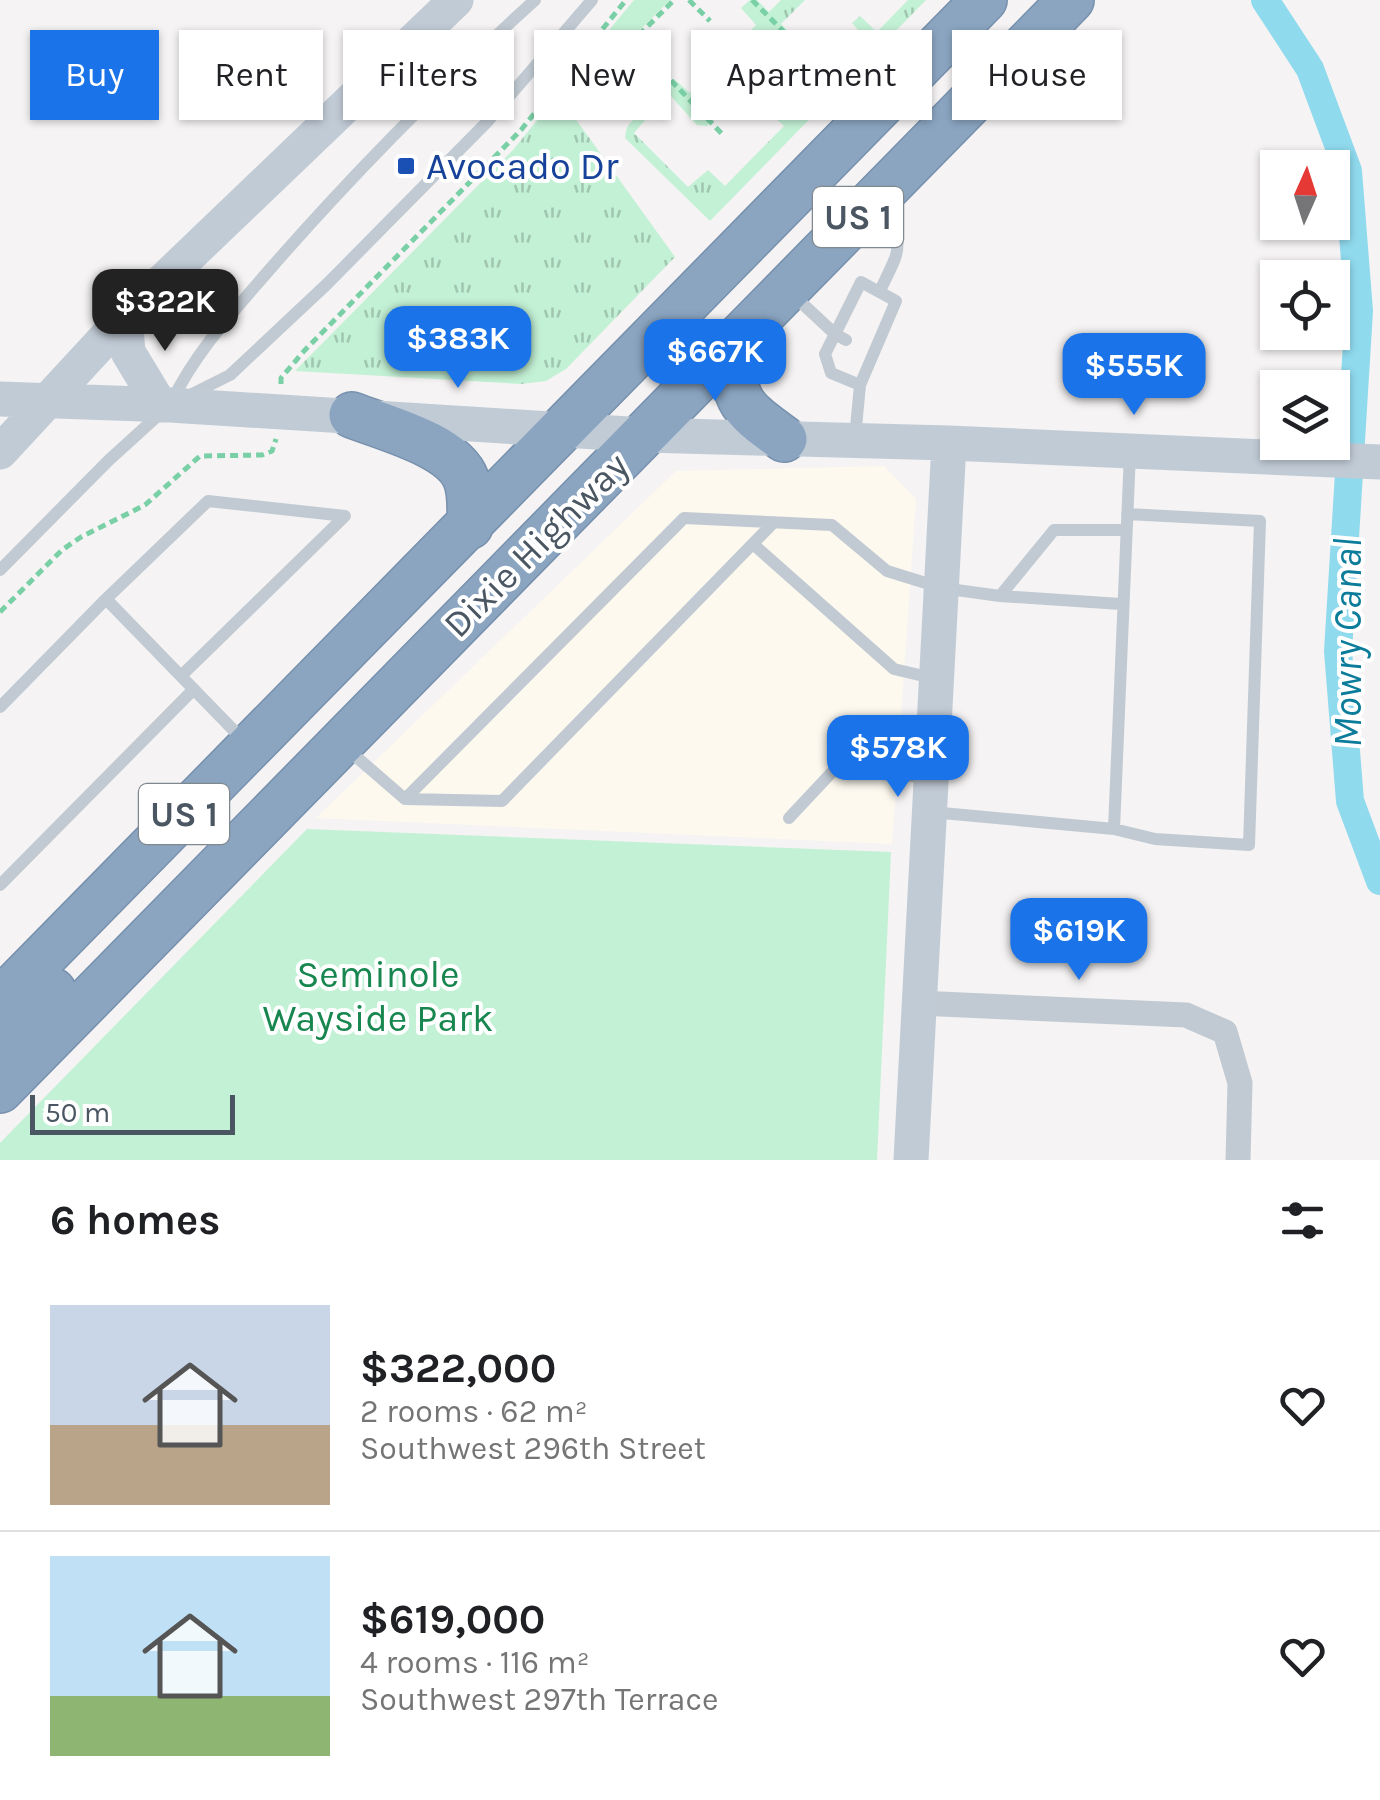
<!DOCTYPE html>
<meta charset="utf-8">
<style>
body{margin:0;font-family:Karla,sans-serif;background:#f2f2f2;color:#202124;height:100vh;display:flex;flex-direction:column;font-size:38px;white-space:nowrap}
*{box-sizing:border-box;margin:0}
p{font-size:32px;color:#757577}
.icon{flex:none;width:55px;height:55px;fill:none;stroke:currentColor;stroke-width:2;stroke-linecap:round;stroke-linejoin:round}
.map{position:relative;height:1160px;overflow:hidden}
.panel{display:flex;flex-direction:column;background:#fff;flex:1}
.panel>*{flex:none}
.banner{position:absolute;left:30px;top:30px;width:1320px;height:90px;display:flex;gap:20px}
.needle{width:65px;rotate:3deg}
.controls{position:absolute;left:1260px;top:150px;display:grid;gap:20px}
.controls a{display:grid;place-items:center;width:90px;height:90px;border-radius:0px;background:#fff;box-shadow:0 2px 8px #0004;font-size:50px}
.scale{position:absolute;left:30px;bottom:25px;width:205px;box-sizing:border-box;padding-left:10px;border:5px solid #4a5661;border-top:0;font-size:28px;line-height:35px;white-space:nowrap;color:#4a5661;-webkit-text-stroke:8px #fff;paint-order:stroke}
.price{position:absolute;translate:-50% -85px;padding:0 22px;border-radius:20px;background:#1a73e8;color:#fff;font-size:32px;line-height:65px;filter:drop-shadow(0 2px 5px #0008)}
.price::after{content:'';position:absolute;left:50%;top:60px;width:30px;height:22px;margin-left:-15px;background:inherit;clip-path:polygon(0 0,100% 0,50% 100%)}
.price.selected{background:#222;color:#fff}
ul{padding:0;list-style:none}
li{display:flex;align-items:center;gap:30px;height:250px;padding:0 50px}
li+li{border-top:2px solid #e0e0e0}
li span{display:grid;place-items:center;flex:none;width:280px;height:200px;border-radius:0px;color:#555}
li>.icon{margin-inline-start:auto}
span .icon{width:120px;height:120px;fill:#fffc;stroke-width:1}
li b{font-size:42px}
h2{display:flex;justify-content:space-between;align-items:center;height:120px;padding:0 50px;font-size:42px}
.pill{padding:0 35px;border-radius:0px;background:#fff;box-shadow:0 2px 8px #0004;font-size:35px;line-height:90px}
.pill.selected{background:#1a73e8;color:#fff}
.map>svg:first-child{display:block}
.commercial{fill:#fdf9ef}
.grass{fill:url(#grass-tufts)}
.park{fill:#c3f1d5}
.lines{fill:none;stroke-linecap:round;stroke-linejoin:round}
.canal{stroke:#90daee;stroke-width:28}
.highway-casing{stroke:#7690ad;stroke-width:48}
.path{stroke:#7ad0a6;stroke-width:5;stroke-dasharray:8 5;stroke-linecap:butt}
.lane{stroke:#c1cad2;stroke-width:12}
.street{stroke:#c1cad2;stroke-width:25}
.secondary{stroke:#c1cbd6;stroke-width:35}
.highway{stroke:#8ba5c1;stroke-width:45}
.transit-dot{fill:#1a4fb4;stroke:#fff;stroke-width:4}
.labels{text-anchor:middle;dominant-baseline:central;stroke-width:8;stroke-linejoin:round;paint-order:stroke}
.shield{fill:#fff;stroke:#808990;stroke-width:2.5}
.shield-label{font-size:35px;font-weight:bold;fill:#4a5661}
.transit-label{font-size:38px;fill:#164399;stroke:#fff;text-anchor:start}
.street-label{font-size:38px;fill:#4a5661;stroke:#fff}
.park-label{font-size:38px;fill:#17864f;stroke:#fff}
.water-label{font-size:40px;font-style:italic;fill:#0c7c9b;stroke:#fff}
</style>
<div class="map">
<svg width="1380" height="1160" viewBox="0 0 1380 1160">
<defs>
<pattern id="grass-tufts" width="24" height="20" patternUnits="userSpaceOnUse" patternTransform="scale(2.5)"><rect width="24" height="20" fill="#c3f1d5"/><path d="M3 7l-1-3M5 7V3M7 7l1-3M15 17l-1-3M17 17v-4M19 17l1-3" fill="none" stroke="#a0c6b0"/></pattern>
</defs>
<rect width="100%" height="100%" fill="#f5f3f3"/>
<path class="commercial" d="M884,466L916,499L892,844L316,818L676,471Z"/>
<path class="grass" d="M634,0H670L603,67L590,53Z
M750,0H757L769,12L781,0H805L781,24L796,39L783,51L768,38L701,104L714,119L707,126L697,125L669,94V85L674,79L690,93L756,25L741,8Z
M908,0H926L710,221L625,138C626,125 631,119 643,115L647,118L634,133L688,187L708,170L725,186L784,126L768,111L777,102L792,117L867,40L852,23L860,16L877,32Z
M585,61L617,93L600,110L585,101L572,114L675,257L566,369L546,381L521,384L295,371L513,150Z"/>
<path class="park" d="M307,829L891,852L877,1160H0V1143Z"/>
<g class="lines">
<path class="canal" d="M1265,0L1310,69L1348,171L1359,311L1338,651L1350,801L1380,881"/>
<defs>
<path id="highway" d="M739,339C729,398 737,405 784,439
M352,415C385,428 453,445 466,479C472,494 470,511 470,526
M0,1001L984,0
M0,1044L53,991
M0,1090L1071,0"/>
</defs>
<use href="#highway" class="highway-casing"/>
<path class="path" d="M689,0L710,21
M752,0L804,52
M584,53L630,102
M662,71L723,135
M602,72L674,0
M281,384V378L304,351L521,130L626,0
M0,612L62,550L81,537L145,505L200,456L262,455L272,451L276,439"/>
<path class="lane" d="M877,210C910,244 897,253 880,291
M792,294L835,334L846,340
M188,396L230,375L327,284L487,122L592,0
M171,403C196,351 234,311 271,268C353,174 442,84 535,0
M855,438L860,385L831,373L825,354L861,282L896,301L860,385
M753,544L894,669L932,678
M0,570L109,460L163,411
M1000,596L1121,604
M181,676L345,516L208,501L106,599L245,742
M0,707L106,599
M346,748L405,799L684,518L832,525L887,571L942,588L1000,596L1054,530H1126
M405,799L502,801L774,522
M931,812L1114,829L1130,453
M789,818L833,771L930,777
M1114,829L1155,839L1249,845L1260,521L1127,514
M0,885L194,689"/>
<path class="street" d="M918,1003L1186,1015L1225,1032L1240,1083L1238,1160"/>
<path class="secondary" d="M125,317L128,352L160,405
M0,399L170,405L644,435L949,443L1380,462
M0,452L125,317L456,0
M911,1160L949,443"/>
<use href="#highway" class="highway"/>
</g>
<rect class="transit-dot" x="396" y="156" width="20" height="20" rx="5"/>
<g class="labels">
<g class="shield">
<rect x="813" y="187" width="90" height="60" rx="8"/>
<rect x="139" y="784" width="90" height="60" rx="8"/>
</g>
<g class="shield-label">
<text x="858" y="217">US 1</text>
<text x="184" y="814">US 1</text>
</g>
<g class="transit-label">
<text x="426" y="166">Avocado Dr</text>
</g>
<g class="street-label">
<text transform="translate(536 545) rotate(-45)">Dixie Highway</text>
</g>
<g class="park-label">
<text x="378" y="974">Seminole<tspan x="378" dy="44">Wayside Park</tspan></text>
</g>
<g class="water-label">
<text transform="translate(1347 643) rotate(-90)">Mowry Canal</text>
</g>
</g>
</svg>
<div class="controls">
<a><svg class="needle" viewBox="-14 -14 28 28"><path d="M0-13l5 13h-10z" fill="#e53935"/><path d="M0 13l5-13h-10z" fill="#757577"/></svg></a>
<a><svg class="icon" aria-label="locate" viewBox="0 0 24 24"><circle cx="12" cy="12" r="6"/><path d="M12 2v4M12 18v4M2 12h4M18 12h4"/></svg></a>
<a><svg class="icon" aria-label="layers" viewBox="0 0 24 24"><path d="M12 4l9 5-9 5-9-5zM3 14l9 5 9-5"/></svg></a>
</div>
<div class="scale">50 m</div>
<b class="price selected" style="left:165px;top:354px">$322K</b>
<b class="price" style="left:458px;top:391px">$383K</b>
<b class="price" style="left:715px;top:404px">$667K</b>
<b class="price" style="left:1134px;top:418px">$555K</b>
<b class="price" style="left:898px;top:800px">$578K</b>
<b class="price" style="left:1079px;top:983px">$619K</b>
<div class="banner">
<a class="pill selected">Buy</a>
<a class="pill">Rent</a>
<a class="pill">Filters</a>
<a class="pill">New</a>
<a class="pill">Apartment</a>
<a class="pill">House</a>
</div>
</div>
<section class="panel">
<h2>6 homes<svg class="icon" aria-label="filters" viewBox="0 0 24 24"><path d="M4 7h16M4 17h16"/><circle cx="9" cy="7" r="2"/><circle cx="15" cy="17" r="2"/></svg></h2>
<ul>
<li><span style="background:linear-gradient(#c9d6e8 60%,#b9a48a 0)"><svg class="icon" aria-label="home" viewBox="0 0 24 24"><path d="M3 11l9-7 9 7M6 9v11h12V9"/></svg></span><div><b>$322,000</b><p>2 rooms · 62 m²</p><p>Southwest 296th Street</p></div><svg class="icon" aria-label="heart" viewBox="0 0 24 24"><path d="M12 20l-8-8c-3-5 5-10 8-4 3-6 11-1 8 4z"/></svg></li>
<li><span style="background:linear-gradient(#bfe0f5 70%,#8fb573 0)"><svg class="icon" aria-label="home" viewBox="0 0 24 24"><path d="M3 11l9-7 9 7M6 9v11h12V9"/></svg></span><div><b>$619,000</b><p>4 rooms · 116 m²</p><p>Southwest 297th Terrace</p></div><svg class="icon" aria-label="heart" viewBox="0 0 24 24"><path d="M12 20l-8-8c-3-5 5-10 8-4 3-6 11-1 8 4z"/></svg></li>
</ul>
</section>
